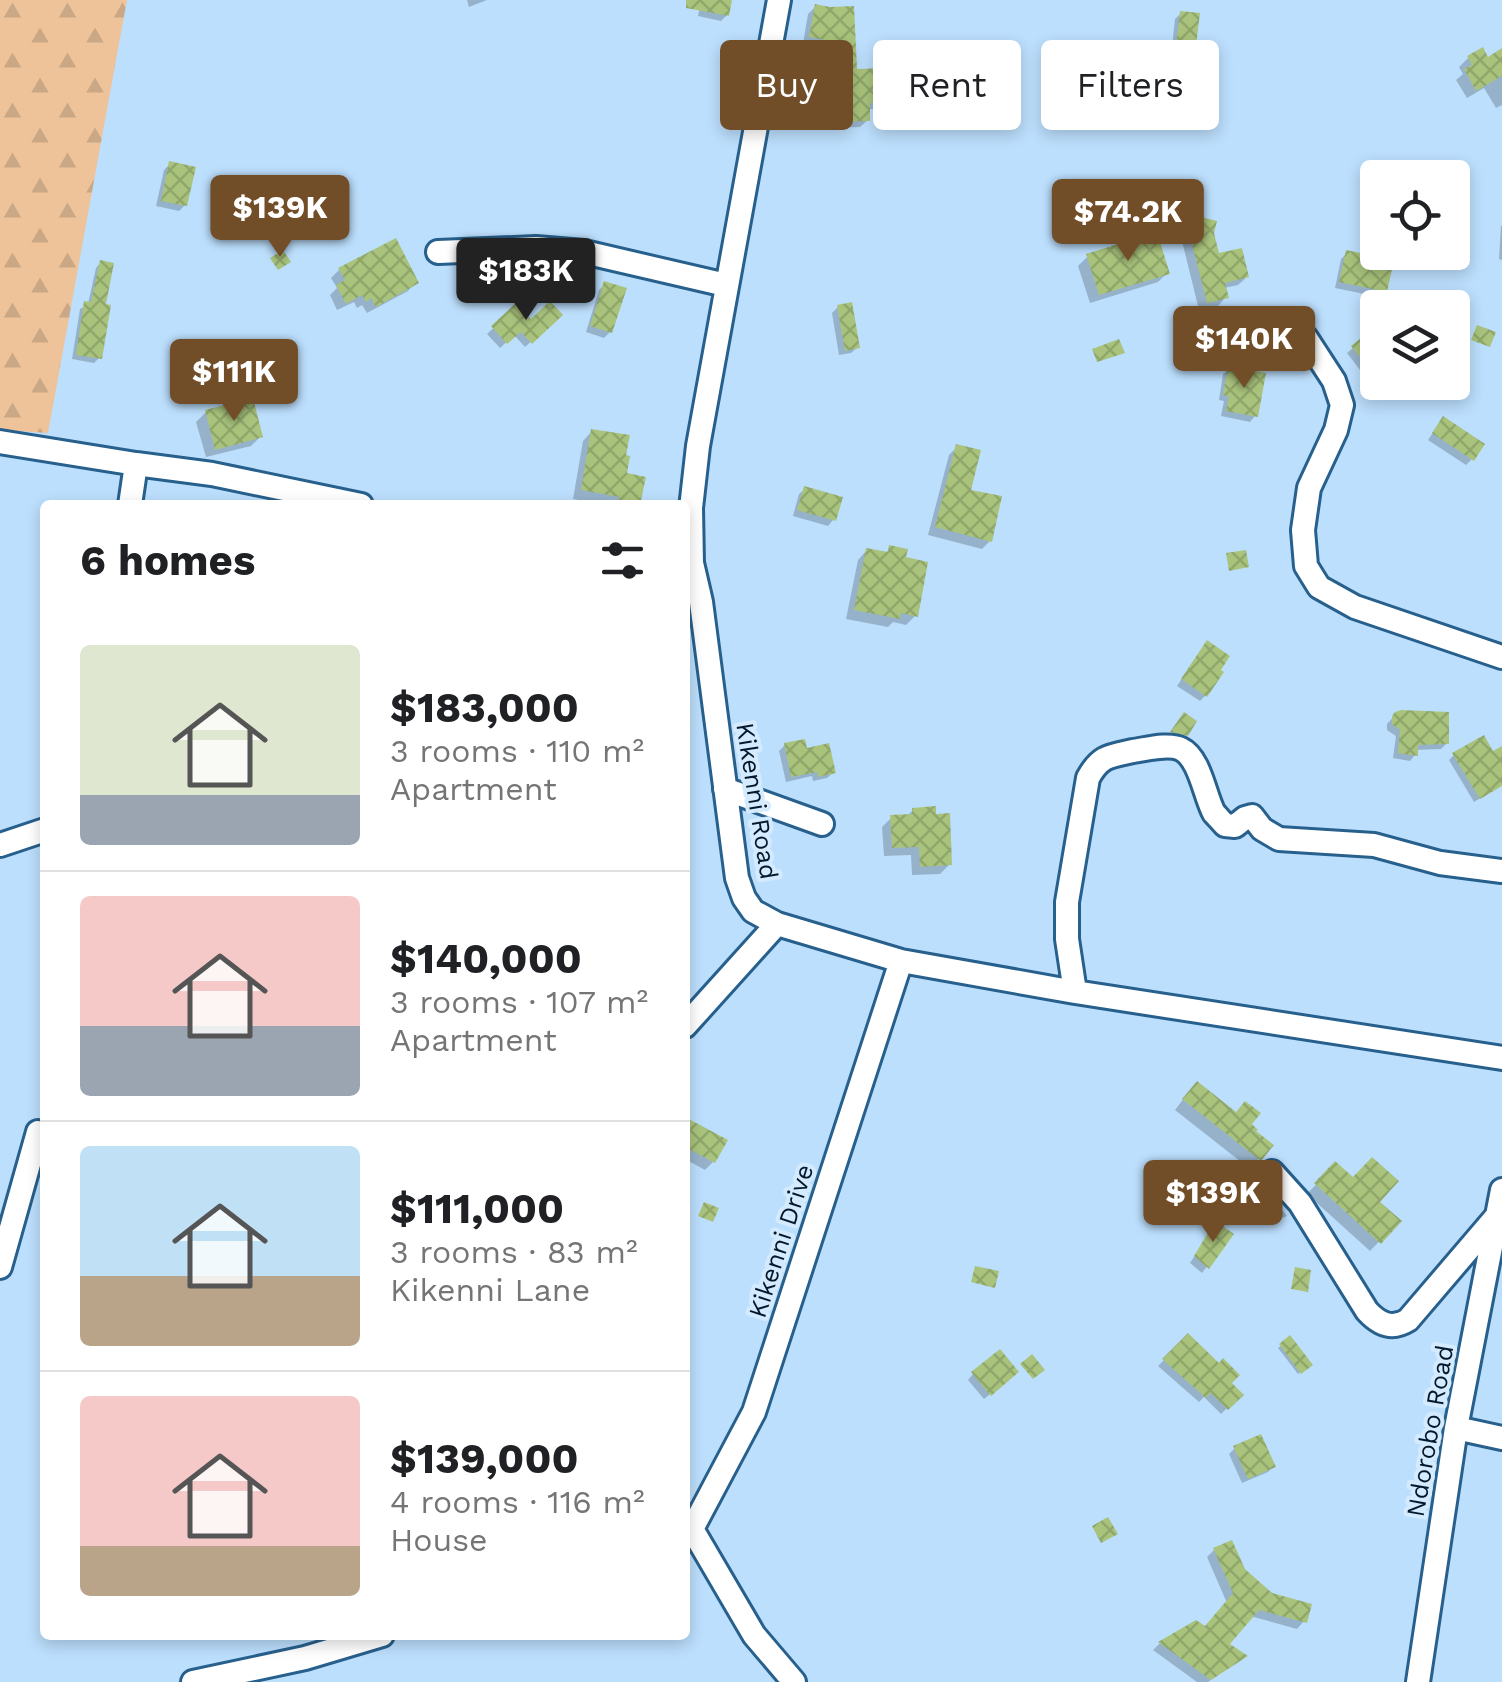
<!DOCTYPE html>
<meta charset="utf-8">
<style>
body{margin:0;font-family:"Work Sans",sans-serif;background:#f2f2f2;color:#202124;height:100vh;display:flex;flex-direction:column;font-size:38px;white-space:nowrap}
*{box-sizing:border-box;margin:0}
p{font-size:32px;color:#757577}
.icon{flex:none;width:55px;height:55px;fill:none;stroke:currentColor;stroke-width:2;stroke-linecap:round;stroke-linejoin:round}
.map{position:relative;flex:1;overflow:hidden}
.drawer{position:absolute;left:40px;top:500px;width:650px;height:1140px;display:flex;flex-direction:column;background:#fff;border-radius:10px;box-shadow:0 5px 15px #0003}
.drawer>*{flex:none}
.banner{position:absolute;left:720px;top:40px;width:630px;height:90px;display:flex;gap:20px}
.controls{position:absolute;left:1360px;top:160px;display:grid;gap:20px}
.controls a{display:grid;place-items:center;width:110px;height:110px;border-radius:10px;background:#fff;box-shadow:0 5px 15px #0003;font-size:50px}
.price{position:absolute;translate:-50% -85px;padding:0 22px;border-radius:10px;background:#724e28;color:#fff;font-size:32px;line-height:65px;filter:drop-shadow(0 2px 5px #0008)}
.price::after{content:'';position:absolute;left:50%;top:60px;width:30px;height:22px;margin-left:-15px;background:inherit;clip-path:polygon(0 0,100% 0,50% 100%)}
.price.active{background:#222;color:#fff}
ul{padding:0;list-style:none}
li{display:flex;align-items:center;gap:30px;height:250px;padding:0 40px}
li+li{border-top:2px solid #e0e0e0}
li span{display:grid;place-items:center;flex:none;width:280px;height:200px;border-radius:10px;color:#555}
li>.icon{margin-inline-start:auto}
span .icon{width:120px;height:120px;fill:#fffc;stroke-width:1}
li b{font-size:42px}
h2{display:flex;justify-content:space-between;align-items:center;height:120px;padding:0 40px;font-size:42px}
.pill{padding:0 35px;border-radius:10px;background:#fff;box-shadow:0 5px 15px #0003;font-size:35px;line-height:90px}
.pill.active{background:#724e28;color:#fff}
.map>svg:first-child{display:block}
.forest{fill:url(#forest-firs)}
.shadow{fill:#0003}
.building{fill:url(#building-cross-hatch)}
.lines{fill:none;stroke-linecap:round;stroke-linejoin:round}
.minor-casing{stroke:#27608c;stroke-width:28}
.minor{stroke:#fff;stroke-width:22}
.labels{text-anchor:middle;dominant-baseline:central;stroke-width:8;stroke-linejoin:round;paint-order:stroke}
.street-label{font-size:25px;fill:#03192b;stroke:#d4ebff}
</style>
<div class="map">
<svg width="1502" height="1682" viewBox="0 0 1502 1682">
<defs>
<pattern id="forest-firs" width="22" height="20" patternUnits="userSpaceOnUse" patternTransform="scale(2.5)"><rect width="22" height="20" fill="#eec39a"/><path d="M5 1l3.5 6h-7zM16 11l3.5 6h-7z" fill="#caa785"/></pattern>
<pattern id="building-cross-hatch" width="8" height="8" patternUnits="userSpaceOnUse" patternTransform="scale(2.5)"><rect width="8" height="8" fill="#a9c37c"/><path d="M0 0l8 8M0 8l8-8" fill="none" stroke="#90a76b"/></pattern>
</defs>
<rect width="100%" height="100%" fill="#bcdffd"/>
<path class="forest" d="M0,0H127L48,433L0,430Z"/>
<path class="shadow" d="M467,0H487L469,7Z
M701,0H729L727,15L721,21L698,16Z
M815,7L854,72L887,101L880,109H867L868,120L860,127L826,128L823,48L803,44L808,14Z
M1181,13L1193,48L1209,64L1203,70L1181,69L1174,118V115L1146,111L1150,88L1134,86L1135,67L1141,62L1170,65L1175,19Z
M1502,51V105L1496,108L1484,88L1467,98L1456,80L1463,74L1459,67L1468,58L1487,60Z
M1145,116L1171,120L1169,122L1145,118Z
M170,164L185,205L179,211L156,206L164,170Z
M1194,218L1212,233L1217,256L1247,277L1238,285L1224,288L1226,297L1218,306L1199,310L1182,241L1186,226Z
M1501,226H1502V260L1499,259Z
M1347,253L1385,291L1379,297L1335,288L1341,259Z
M1088,256L1167,273L1158,282L1090,303L1078,266Z
M101,262L99,358L94,363L72,359L80,309L88,304L96,268Z
M339,270L416,282L408,291L367,313L362,305L357,308L354,302L337,310L330,295L337,288L331,278Z
M605,284L610,332L604,338L586,332L599,290Z
M516,307L530,323L560,315L525,347L514,335L500,348L487,334Z
M838,307L857,348L851,353L839,355L832,313Z
M1353,348L1373,360L1360,370L1347,353Z
M1452,349L1464,355L1452,376Z
M1229,369L1255,416L1250,422L1221,416L1224,401L1219,400L1223,374Z
M206,412L260,437L251,446L206,457L196,422Z
M1438,425L1472,459L1466,465L1428,440Z
M592,431L623,457L624,475L638,505H608L573,499L583,441Z
M957,447L968,492L990,541L982,549L928,535L949,455Z
M805,489L833,520L828,526L793,516L799,494Z
M890,548L904,559L915,616L906,625L893,622L888,627L846,619L858,560L867,550L885,554Z
M1202,649L1205,696L1200,701L1177,686Z
M1396,714L1447,743L1441,749L1415,750V755L1410,761L1393,758L1396,736L1387,730V724Z
M785,745L805,750L833,773L827,778L813,781L812,776L786,782L779,751Z
M1492,754L1502,756V785L1474,802L1449,760L1454,755Z
M913,810L950,864L940,874L912,875L911,855L884,856L882,827L891,818L906,817Z
M1188,1093L1248,1125L1270,1145L1250,1169L1175,1110Z
M685,1120L713,1162L705,1170L685,1159Z
M1336,1164L1399,1221L1370,1251L1307,1194Z
M1279,1206L1287,1216L1275,1221L1271,1213Z
M1215,1224L1231,1234L1202,1273L1190,1263Z
M1188,1336L1240,1395L1221,1414L1204,1397L1199,1402L1158,1366Z
M1290,1339L1310,1365L1298,1374L1278,1348Z
M973,1374L1010,1378L984,1399L968,1380Z
M1235,1448L1273,1466L1268,1472L1242,1483L1229,1454Z
M1214,1550L1304,1621L1297,1629L1250,1616L1227,1644L1237,1662L1208,1682H1197L1153,1650L1159,1644L1196,1623L1205,1629L1227,1603L1207,1557Z"/>
<path class="building" d="M686,0H732L729,16L686,8Z
M815,4L830,7L854,6L857,69L888,68L890,102L870,103V121L832,122L830,41L809,37Z
M1180,11L1200,13L1196,46L1212,48L1211,66L1174,63Z
M1483,47L1488,57L1502,48V76L1476,91L1464,69L1472,65L1467,56Z
M1140,59L1184,64L1177,118L1149,114L1153,83L1138,81Z
M169,161L196,167L187,206L161,201Z
M1193,215L1217,221L1214,233L1219,253L1242,248L1249,277L1225,283L1229,298L1207,303L1189,232Z
M1157,232L1170,274L1099,295L1086,254Z
M396,238L419,283L376,307L371,298L366,302L362,295L346,304L336,285L345,280L338,268Z
M283,250L291,262L278,270L270,258Z
M1346,250L1394,260L1387,292L1339,282Z
M100,260L114,263L106,304L111,305L102,359L76,355L84,301L91,302Z
M604,281L627,288L612,333L590,326Z
M550,301L563,315L532,344L521,332L507,344L491,326L516,303L531,319Z
M852,302L860,348L845,351L837,305Z
M1477,325L1496,332L1490,347L1471,340Z
M1366,334L1378,349V358L1367,366L1351,346Z
M1119,339L1125,353L1097,362L1092,349Z
M1228,366L1266,373L1258,417L1226,411L1229,396L1223,395Z
M253,398L263,437L215,450L205,410Z
M1443,416L1485,444L1474,461L1432,433Z
M591,429L630,435L626,455L630,456L627,473L646,477L640,505H618L619,497L581,490Z
M956,444L981,450L971,490L1002,496L992,542L935,527Z
M804,486L843,497L836,521L797,510Z
M889,545L908,549L906,557L928,562L918,617L901,613L900,619L854,610L866,548L888,552Z
M1246,550L1249,567L1229,571L1226,553Z
M1207,640L1230,656L1221,670L1224,672L1207,697L1181,679Z
M1401,710L1449,712V744L1418,745V756L1398,753L1400,730L1392,724V716L1395,712Z
M1184,712L1197,721L1188,736L1170,732Z
M1484,735L1493,751L1502,746V786L1480,799L1452,753Z
M805,739L807,748L829,743L836,773L818,777L817,772L791,777L784,743Z
M936,806V814L950,813L952,865L920,867L919,847L892,848L890,815L912,814V808Z
M1197,1081L1236,1112L1245,1101L1261,1113L1252,1124L1258,1130L1256,1131L1274,1145L1261,1161L1182,1099Z
M685,1117L728,1140L715,1163L685,1147Z
M1372,1157L1399,1181L1380,1202L1402,1221L1381,1244L1314,1183L1335,1161L1353,1177Z
M704,1202L719,1208L713,1222L698,1216Z
M1215,1221L1234,1234L1209,1269L1194,1256Z
M975,1266L999,1271L995,1288L971,1282Z
M1295,1267L1311,1270L1308,1292L1291,1289Z
M1188,1333L1219,1363L1223,1358L1240,1375L1232,1383L1244,1395L1228,1410L1211,1393L1206,1398L1162,1359Z
M1290,1335L1313,1365L1301,1374L1279,1344Z
M1000,1349L1019,1372L991,1396L971,1372Z
M1032,1354L1045,1370L1033,1379L1020,1364Z
M1261,1434L1276,1467L1248,1479L1233,1446Z
M1108,1517L1118,1534L1101,1543L1092,1526Z
M1232,1540L1245,1569L1272,1593L1312,1604L1307,1623L1259,1610L1230,1644L1248,1656L1211,1680L1158,1642L1196,1620L1205,1626L1233,1593L1213,1548Z"/>
<g class="lines">
<defs>
<path id="minor" d="M779,0L698,446L691,508L692,563L701,602L737,878L744,898L753,911L777,924L901,961L1075,992L1502,1058
M438,252L536,248L584,252L726,285
M1306,338L1334,381L1342,405L1336,430L1309,488L1303,530L1306,566L1319,587L1355,607L1502,657
M0,442L136,464L212,474L361,505
M130,505L136,464
M725,789L822,824
M0,845L45,830
M1075,992L1067,939V902L1088,778C1100,756 1109,756 1133,751C1147,749 1169,743 1181,749C1200,758 1205,797 1214,813C1216,815 1223,823 1225,825L1235,826L1245,818L1252,816L1262,829L1279,839L1374,845L1440,863L1502,871
M685,1026L777,924
M1272,1172L1300,1203L1367,1311C1379,1324 1392,1330 1408,1320L1496,1217
M0,1267L38,1132
M1456,1428L1502,1438
M692,1529L754,1412L901,961
M692,1529L754,1635L794,1682
M193,1682L305,1658L382,1635
M1418,1682L1456,1428L1502,1190"/>
</defs>
<use href="#minor" class="minor-casing"/>
<use href="#minor" class="minor"/>
</g>
<g class="labels">
<g class="street-label">
<text transform="translate(757 801) rotate(81)">Kikenni Road</text>
<text transform="translate(781 1241) rotate(-72)">Kikenni Drive</text>
<text transform="translate(1430 1431) rotate(-80)">Ndorobo Road</text>
</g>
</g>
</svg>
<div class="controls">
<a><svg class="icon" aria-label="locate" viewBox="0 0 24 24"><circle cx="12" cy="12" r="6"/><path d="M12 2v4M12 18v4M2 12h4M18 12h4"/></svg></a>
<a><svg class="icon" aria-label="layers" viewBox="0 0 24 24"><path d="M12 4l9 5-9 5-9-5zM3 14l9 5 9-5"/></svg></a>
</div>
<b class="price" style="left:280px;top:260px">$139K</b>
<b class="price" style="left:1128px;top:264px">$74.2K</b>
<b class="price active" style="left:526px;top:323px">$183K</b>
<b class="price" style="left:1244px;top:391px">$140K</b>
<b class="price" style="left:234px;top:424px">$111K</b>
<b class="price" style="left:1213px;top:1245px">$139K</b>
<div class="banner">
<a class="pill active">Buy</a>
<a class="pill">Rent</a>
<a class="pill">Filters</a>
</div>
<section class="drawer">
<h2>6 homes<svg class="icon" aria-label="filters" viewBox="0 0 24 24"><path d="M4 7h16M4 17h16"/><circle cx="9" cy="7" r="2"/><circle cx="15" cy="17" r="2"/></svg></h2>
<ul>
<li><span style="background:linear-gradient(#dfe7d0 75%,#9aa5b1 0)"><svg class="icon" aria-label="home" viewBox="0 0 24 24"><path d="M3 11l9-7 9 7M6 9v11h12V9"/></svg></span><div><b>$183,000</b><p>3 rooms · 110 m²</p><p>Apartment</p></div></li>
<li><span style="background:linear-gradient(#f6c9c9 65%,#9aa5b1 0)"><svg class="icon" aria-label="home" viewBox="0 0 24 24"><path d="M3 11l9-7 9 7M6 9v11h12V9"/></svg></span><div><b>$140,000</b><p>3 rooms · 107 m²</p><p>Apartment</p></div></li>
<li><span style="background:linear-gradient(#bfe0f5 65%,#b9a48a 0)"><svg class="icon" aria-label="home" viewBox="0 0 24 24"><path d="M3 11l9-7 9 7M6 9v11h12V9"/></svg></span><div><b>$111,000</b><p>3 rooms · 83 m²</p><p>Kikenni Lane</p></div></li>
<li><span style="background:linear-gradient(#f6c9c9 75%,#b9a48a 0)"><svg class="icon" aria-label="home" viewBox="0 0 24 24"><path d="M3 11l9-7 9 7M6 9v11h12V9"/></svg></span><div><b>$139,000</b><p>4 rooms · 116 m²</p><p>House</p></div></li>
</ul>
</section>
</div>
